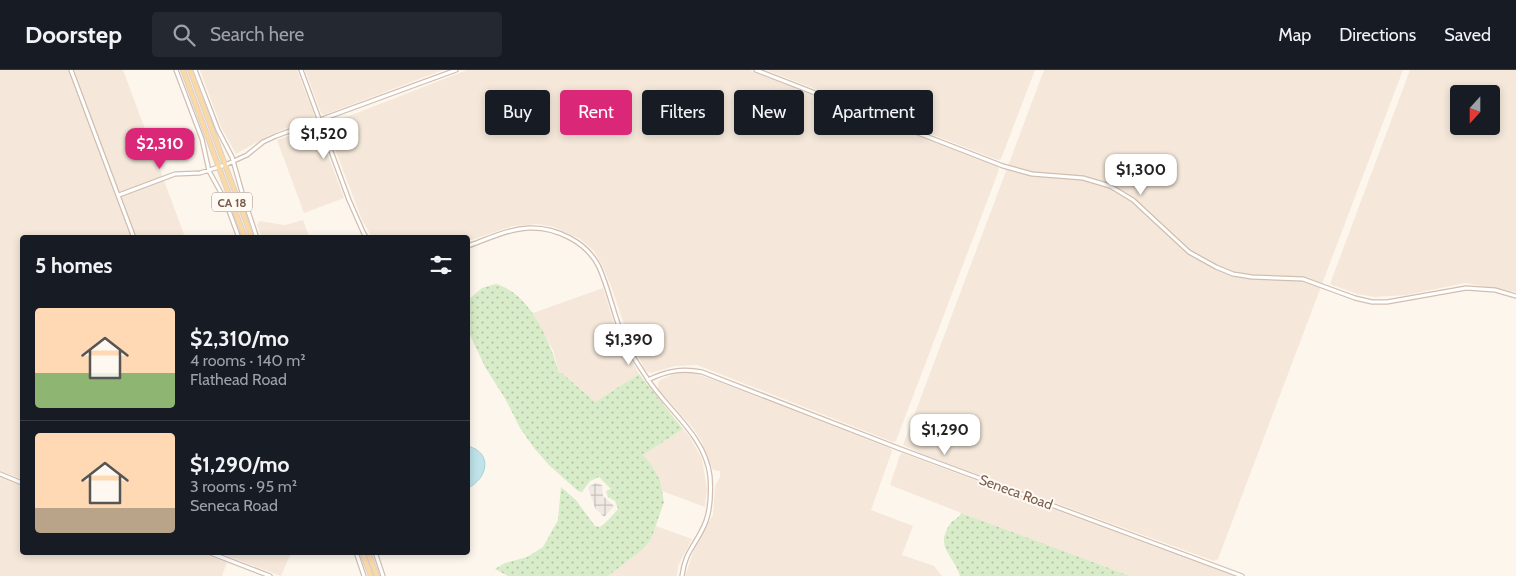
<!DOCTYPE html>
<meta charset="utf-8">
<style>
body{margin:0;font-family:Cabin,sans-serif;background:#242831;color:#f1f3f6;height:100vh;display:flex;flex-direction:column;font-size:19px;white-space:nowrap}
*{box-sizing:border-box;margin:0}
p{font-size:16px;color:#9ea1a6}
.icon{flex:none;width:28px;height:28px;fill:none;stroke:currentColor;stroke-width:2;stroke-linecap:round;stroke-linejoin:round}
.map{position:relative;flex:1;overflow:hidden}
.sheet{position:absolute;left:20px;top:165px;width:450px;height:320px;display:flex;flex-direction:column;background:#171b24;border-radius:5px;box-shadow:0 2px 8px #0003}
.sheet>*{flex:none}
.banner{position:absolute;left:485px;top:20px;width:475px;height:45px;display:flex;gap:10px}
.needle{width:32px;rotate:201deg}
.buttons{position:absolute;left:1450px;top:15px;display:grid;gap:10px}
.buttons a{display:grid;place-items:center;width:50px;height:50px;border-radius:5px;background:#171b24;box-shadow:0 2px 8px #0003;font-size:25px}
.price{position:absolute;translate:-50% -42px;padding:0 11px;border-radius:10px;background:#fff;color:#222;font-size:16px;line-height:32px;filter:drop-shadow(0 1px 2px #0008)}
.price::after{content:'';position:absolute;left:50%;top:30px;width:15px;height:11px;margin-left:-8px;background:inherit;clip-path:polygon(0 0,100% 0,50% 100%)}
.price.current{background:#db2777;color:#fff}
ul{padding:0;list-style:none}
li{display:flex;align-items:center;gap:15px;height:125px;padding:0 15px}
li+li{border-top:1px solid #363941}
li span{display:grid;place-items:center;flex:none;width:140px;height:100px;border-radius:5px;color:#555}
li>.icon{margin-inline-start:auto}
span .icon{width:60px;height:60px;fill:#fffc;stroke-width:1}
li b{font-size:21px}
h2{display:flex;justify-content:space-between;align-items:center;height:60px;padding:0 15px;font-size:21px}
.pill{padding:0 18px;border-radius:5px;background:#171b24;box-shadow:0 2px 8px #0003;font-size:18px;line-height:45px}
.pill.current{background:#db2777;color:#fff}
header{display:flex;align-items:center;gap:30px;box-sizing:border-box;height:70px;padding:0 25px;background:#171b24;border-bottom:1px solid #363941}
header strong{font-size:24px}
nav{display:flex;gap:28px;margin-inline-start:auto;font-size:18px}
.search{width:350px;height:45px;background:#242831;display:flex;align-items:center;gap:12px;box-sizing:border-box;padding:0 18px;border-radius:5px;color:#9ea1a6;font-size:19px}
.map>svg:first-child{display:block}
.residential{fill:#f5e8da;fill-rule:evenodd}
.industrial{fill:url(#industrial-grid)}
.grass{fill:url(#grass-dots)}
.water{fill:#bfe3e8;stroke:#a5d3da}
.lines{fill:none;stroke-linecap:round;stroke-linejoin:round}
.tertiary-casing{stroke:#d1beb0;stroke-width:5.5}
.primary-casing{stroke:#dad1cd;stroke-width:6}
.tertiary{stroke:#fff;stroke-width:3}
.primary{stroke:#fbd9a5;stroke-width:4}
.labels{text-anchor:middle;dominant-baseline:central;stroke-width:4;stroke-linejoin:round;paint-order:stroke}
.shield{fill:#fffaf3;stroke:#a28b7f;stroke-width:1}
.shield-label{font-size:12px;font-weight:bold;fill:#7a5c4d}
.street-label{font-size:14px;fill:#7a5c4d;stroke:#fffaf3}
</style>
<header>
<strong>Doorstep</strong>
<div class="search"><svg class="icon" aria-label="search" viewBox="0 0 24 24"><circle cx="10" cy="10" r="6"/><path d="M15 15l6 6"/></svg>Search here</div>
<nav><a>Map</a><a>Directions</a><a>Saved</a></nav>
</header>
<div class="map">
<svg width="1516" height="506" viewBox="0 0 1516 506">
<defs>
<pattern id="industrial-grid" width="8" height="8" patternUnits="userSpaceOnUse" patternTransform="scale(1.25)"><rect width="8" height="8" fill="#efe9e4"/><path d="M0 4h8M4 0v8" fill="none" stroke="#c7c0bb"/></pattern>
<pattern id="grass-dots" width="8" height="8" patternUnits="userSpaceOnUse" patternTransform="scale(1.25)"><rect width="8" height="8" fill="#d8ecc9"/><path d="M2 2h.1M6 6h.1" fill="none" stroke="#b4c2a5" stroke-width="1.8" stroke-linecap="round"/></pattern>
</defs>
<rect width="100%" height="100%" fill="#fdf6ec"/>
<path class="residential" d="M0,0H123L185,167L22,168V409L0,401Z
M200,0H297L314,44V47L270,65L236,84L221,57Z
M305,0H443L324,45L321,43Z
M467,0H749L998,97L999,100L896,371L893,372L697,295L675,296L651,303L646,301L629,269L611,216L603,197L594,181L580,169L554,157L537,154L513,156L468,171V168L372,167L362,150L326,55Z
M766,0H1035L1001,89L998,90Z
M1044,0H1403L1218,489L1214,491L922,384L903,375Z
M1410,0H1516V222L1465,213L1406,225L1375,227L1357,224L1330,214ZM1459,24H1491V56H1459Z
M314,57L318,58L344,128L304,143L277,70Z
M303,150L309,167H262L257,155L259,151L285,155Z
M603,218L618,266L639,304L595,332L562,303H559L553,280L533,243Z
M676,303H693L717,311L890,378L892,381L871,440L913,456L902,485L934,496L942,506H685L696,474L713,445L715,416L720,407V401L713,400L701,370L692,357L658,319V313L660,310Z
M683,359L690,367L702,389L707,419L705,437L662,421L660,410L643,385Z
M902,383L1234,506H1130L1015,464L890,415L900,385Z
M0,408L22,416V482L200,483L227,492L222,506H0Z
M656,456L692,469L678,496L677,506H608L642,480L651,470Z
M219,483L291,482V483L281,506Z"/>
<path class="industrial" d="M596,413L602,415L603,426L614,436L604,447L595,438L588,417Z"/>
<path class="grass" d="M496,214C531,224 550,271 559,303H562L595,332L639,304L683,359L643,385L650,393L660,410L664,432L651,470L642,480L608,506H508L495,499L505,493L527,487L543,477L558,450L561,417L576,430L595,456L600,457C605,454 614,444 618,439L615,431L608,427L606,421L611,419L599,407L590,411L582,422L578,421L549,395L534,378L520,358L506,330L485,297L470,265L468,258V230L482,218Z
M961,443L1130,506H960C954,485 934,478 950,454C953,449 959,449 961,443Z"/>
<path class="water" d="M468,376C493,383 488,408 468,418Z"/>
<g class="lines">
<defs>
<path id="tertiary" d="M71,0L134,168
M176,0L202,69L209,101L225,130L239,168
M195,0L218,60L232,87L243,126L257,168
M301,0L349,130L364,164L367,168
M756,0L1003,96L1032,104L1083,108L1110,116L1133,130L1189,182L1216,197L1233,204L1252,207L1303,209L1355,228L1372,232H1387L1466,218L1495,220L1516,226
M119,125L175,104L200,103L225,95L247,85L263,72L276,66L456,0
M468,176C487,169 508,159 529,158C556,157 587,172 599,197C608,217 613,241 621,262C626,278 638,294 647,308C667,340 705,365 710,406C711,420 711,437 706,451C698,473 685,480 682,506
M648,310C666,301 682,298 702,302L898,378L1242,506
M0,404L22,413
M208,482L270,506
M356,482L364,506
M375,482L383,506"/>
<path id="primary" d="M183,0L245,168
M190,0L252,168
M362,482L371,506
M368,482L377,506"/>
</defs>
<use href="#tertiary" class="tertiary-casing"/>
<use href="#primary" class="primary-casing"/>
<use href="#tertiary" class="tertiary"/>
<use href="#primary" class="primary"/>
</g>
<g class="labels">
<rect class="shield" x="212" y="122.5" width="40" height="19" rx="4"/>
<g class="shield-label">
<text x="232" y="132">CA 18</text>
</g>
<g class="street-label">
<text transform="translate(1016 422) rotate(20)">Seneca Road</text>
</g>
</g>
</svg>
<div class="buttons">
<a><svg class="needle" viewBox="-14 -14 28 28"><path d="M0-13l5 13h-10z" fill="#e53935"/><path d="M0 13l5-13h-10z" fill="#9ea1a6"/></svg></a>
</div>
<b class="price" style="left:324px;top:90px">$1,520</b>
<b class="price current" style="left:160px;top:100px">$2,310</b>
<b class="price" style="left:1141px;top:126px">$1,300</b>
<b class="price" style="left:629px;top:296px">$1,390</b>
<b class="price" style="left:945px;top:386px">$1,290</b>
<div class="banner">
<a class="pill">Buy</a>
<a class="pill current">Rent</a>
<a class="pill">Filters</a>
<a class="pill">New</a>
<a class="pill">Apartment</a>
</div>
<section class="sheet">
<h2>5 homes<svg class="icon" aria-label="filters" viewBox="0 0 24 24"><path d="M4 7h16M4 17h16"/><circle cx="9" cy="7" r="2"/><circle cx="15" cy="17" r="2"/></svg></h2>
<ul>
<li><span style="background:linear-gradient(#ffd9b3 65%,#8fb573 0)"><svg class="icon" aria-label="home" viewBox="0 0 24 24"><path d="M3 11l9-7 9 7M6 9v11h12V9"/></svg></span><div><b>$2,310/mo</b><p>4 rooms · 140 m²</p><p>Flathead Road</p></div></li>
<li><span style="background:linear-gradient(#ffd9b3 75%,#b9a48a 0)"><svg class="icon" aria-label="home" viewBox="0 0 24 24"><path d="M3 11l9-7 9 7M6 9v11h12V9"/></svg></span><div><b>$1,290/mo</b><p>3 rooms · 95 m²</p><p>Seneca Road</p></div></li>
</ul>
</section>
</div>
